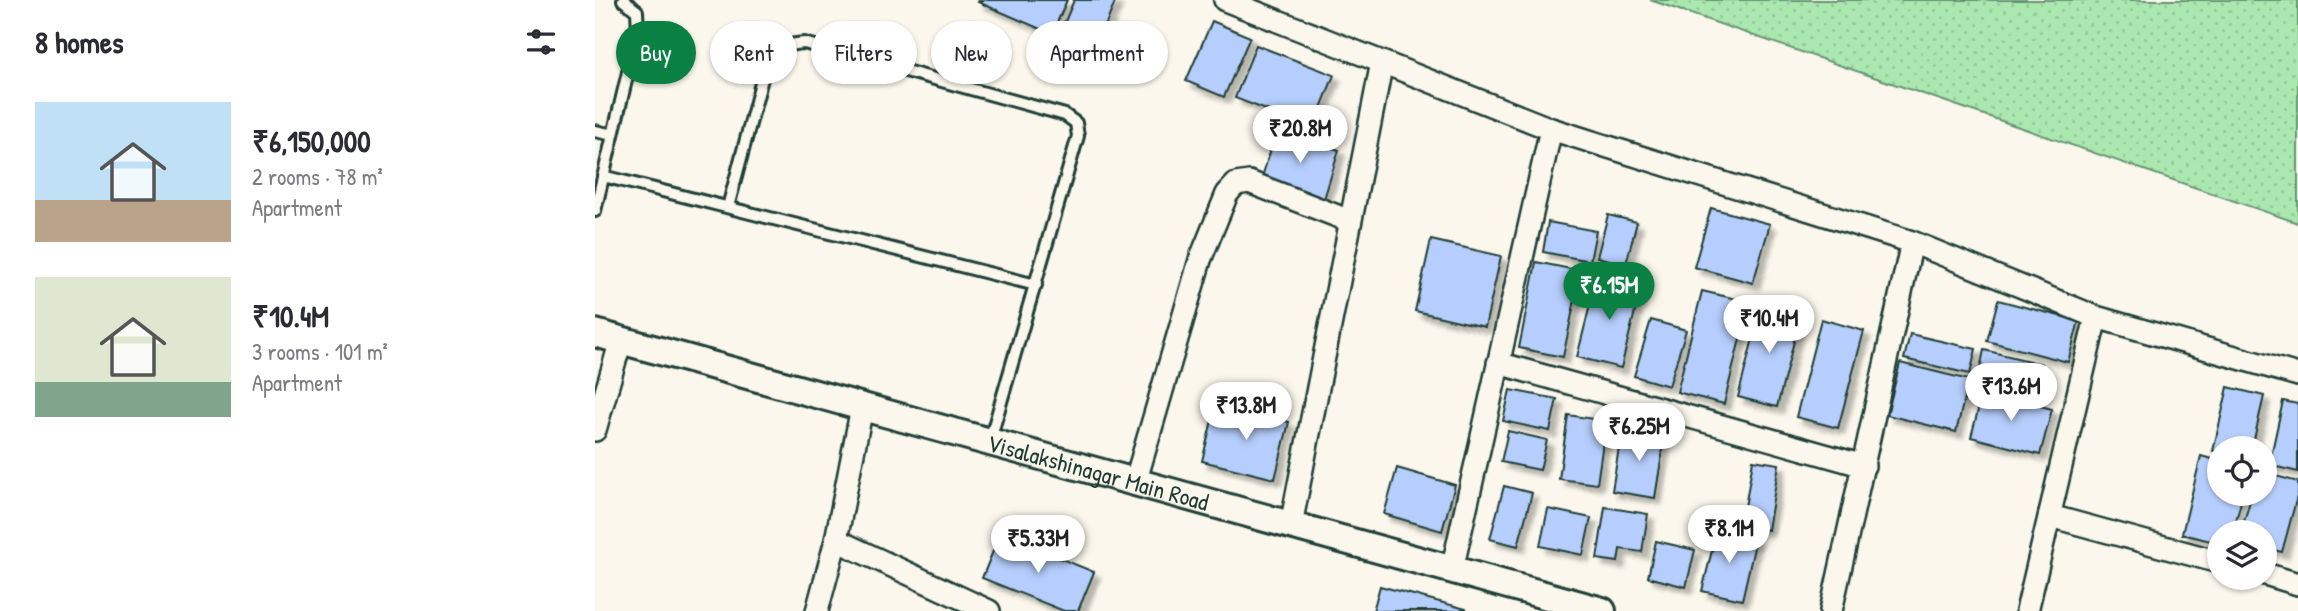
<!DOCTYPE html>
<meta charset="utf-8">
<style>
body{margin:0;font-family:"Patrick Hand",sans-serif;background:#f2f2f3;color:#2b2b33;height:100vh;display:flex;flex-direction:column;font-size:26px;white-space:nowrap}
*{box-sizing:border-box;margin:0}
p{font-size:23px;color:#7c7c81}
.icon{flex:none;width:38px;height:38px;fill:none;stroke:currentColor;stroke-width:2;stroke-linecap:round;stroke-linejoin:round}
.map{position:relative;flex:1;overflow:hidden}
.details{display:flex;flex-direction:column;background:#fff;width:595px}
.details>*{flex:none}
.top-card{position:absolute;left:21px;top:21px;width:665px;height:63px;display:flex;gap:14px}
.fabs{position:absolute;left:1612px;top:436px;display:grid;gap:14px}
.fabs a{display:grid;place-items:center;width:70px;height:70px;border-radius:50%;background:#fff;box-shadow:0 2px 5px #0004;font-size:35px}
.price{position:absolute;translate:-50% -60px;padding:0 16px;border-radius:24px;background:#fff;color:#222;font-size:23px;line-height:46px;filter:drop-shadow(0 2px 4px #0008)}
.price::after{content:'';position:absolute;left:50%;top:42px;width:21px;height:16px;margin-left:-10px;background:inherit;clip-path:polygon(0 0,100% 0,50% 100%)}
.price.selected{background:#0b8043;color:#fff}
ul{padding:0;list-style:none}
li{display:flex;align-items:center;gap:21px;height:175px;padding:0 35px}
li span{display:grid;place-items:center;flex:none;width:196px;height:140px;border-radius:0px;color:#555}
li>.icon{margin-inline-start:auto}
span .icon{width:84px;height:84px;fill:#fffc;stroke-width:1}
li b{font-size:30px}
h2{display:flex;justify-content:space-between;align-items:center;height:84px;padding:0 35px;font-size:30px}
.pill{padding:0 24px;border-radius:32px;background:#fff;box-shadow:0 2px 5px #0004;font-size:24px;line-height:63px}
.pill.selected{background:#0b8043;color:#fff}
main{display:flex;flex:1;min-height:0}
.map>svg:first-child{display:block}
.grass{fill:url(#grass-dots);stroke:#649272;stroke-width:2}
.building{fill:#b6cefd;stroke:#1f3d34;stroke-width:2;filter:url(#shadow)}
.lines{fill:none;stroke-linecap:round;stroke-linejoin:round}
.service-casing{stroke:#1f3d34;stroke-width:16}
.minor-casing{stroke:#1f3d34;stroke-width:26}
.tertiary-casing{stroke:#1f3d34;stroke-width:32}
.service{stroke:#fbf7ec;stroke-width:10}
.minor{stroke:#fbf7ec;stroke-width:21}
.tertiary{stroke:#fbf7ec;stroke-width:26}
.labels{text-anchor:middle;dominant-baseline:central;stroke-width:7;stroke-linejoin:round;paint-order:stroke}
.street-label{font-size:24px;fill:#1f3d34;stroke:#fbf7ec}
</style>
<main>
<section class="details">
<h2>8 homes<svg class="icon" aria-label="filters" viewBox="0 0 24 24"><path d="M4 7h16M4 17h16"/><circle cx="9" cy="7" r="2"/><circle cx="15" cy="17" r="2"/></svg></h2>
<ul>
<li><span style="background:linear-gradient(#bfe0f5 70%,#b9a48a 0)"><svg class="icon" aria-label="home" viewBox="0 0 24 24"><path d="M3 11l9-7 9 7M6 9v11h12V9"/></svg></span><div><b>₹6,150,000</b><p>2 rooms · 78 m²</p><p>Apartment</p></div></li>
<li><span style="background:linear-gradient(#dfe7d0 75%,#7fa58c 0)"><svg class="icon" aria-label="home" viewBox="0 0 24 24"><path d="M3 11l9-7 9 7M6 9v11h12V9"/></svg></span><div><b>₹10.4M</b><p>3 rooms · 101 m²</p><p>Apartment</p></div></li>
</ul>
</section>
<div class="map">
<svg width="1703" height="611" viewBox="0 0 1703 611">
<defs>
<pattern id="grass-dots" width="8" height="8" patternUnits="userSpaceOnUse" patternTransform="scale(1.75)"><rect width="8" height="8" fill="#aae8af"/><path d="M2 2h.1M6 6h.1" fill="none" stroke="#92c897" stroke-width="1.8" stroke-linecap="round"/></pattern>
<filter id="shadow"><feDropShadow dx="6" dy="6" stdDeviation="2" flood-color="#0004"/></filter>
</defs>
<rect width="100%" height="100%" fill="#fbf7ec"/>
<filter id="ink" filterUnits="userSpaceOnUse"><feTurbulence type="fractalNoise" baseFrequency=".0143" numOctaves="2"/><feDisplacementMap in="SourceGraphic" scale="14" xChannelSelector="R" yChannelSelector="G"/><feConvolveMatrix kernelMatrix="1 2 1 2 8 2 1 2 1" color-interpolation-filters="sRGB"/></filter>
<g filter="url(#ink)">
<path class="grass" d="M1055,0H1703V223Z"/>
<path class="building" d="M384,0H472L457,34L383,2Z
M479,0H521L499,53L463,38Z
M617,21L655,37L629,97L591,81Z
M661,45L739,75L718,128L640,98Z
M682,130L744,150L729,199L666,180Z
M1116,208L1175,224L1158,283L1099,267Z
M1013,215L1042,222L1031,264L1002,257Z
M953,222L1001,231L995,261L948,252Z
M836,240L906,256L890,327L820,311Z
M941,262L986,271L968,357L924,348Z
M1002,277L1046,287L1026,368L982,357Z
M1107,291L1154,302L1129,404L1082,392Z
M1403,300L1484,321L1473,362L1392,341Z
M1167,303L1206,314L1182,407L1143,397Z
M1226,319L1269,331L1243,428L1201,417Z
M1056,320L1091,330L1074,386L1039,376Z
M1315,334L1381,349L1375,374L1309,359Z
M1389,350L1447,364L1439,396L1382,383Z
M1305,363L1374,380L1361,432L1292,415Z
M1633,387L1669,396L1657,448H1624V452L1618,451Z
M915,390L962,399L955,431L908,421Z
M1388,391L1457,409L1445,455L1376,437Z
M1688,401L1703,404V472L1674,465Z
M621,404L694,422L680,479L607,461Z
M973,415L1011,421L1002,484L964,479Z
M1027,429L1070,435L1060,498L1017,491Z
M913,431L952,440L945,470L906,462Z
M1606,456L1624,461V494H1648L1638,532H1624V543L1587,534Z
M1158,460L1184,464L1173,530L1147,525Z
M802,468L860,485L847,531L789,514Z
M1670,473L1703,482V493L1687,552L1670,548V532H1646L1657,494H1670Z
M909,486L937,493L923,546L895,539Z
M1010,507L1053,514L1047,552L1025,549L1023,562L1002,559Z
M953,509L996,518L988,555L945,546Z
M1122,530L1161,539L1147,600L1107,591Z
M405,534L499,572L483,611H469L387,578Z
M1061,541L1100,550L1091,587L1053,577Z
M785,586L871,609V611H778Z"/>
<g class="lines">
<defs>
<path id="service" d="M0,131L18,135
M8,176L441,285
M133,207L168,75C178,51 183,45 209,43L470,115L481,123L483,136L395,440
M0,211L43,30L42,11L28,0"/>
<path id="minor" d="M630,0L956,129L1317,242L1501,317L1703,375
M903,363L1269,466
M0,430L26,340
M540,483L605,260L632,194L641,184L654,182L755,221
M1455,516L1624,562
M696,525L787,62
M241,540L394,611
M857,570L956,129
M1670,574L1703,584
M222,611L241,540L267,407
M1236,611L1317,242
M1432,611L1501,317"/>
<g id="tertiary">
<path id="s1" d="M0,333L1007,611"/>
</g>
</defs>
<use href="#service" class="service-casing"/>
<use href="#minor" class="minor-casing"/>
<use href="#tertiary" class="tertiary-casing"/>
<use href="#service" class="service"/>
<use href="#minor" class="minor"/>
<use href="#tertiary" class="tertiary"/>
</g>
</g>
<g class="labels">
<g class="street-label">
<text stroke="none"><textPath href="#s1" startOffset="522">Visalakshinagar Main Road</textPath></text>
</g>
</g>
</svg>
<div class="fabs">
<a><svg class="icon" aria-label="locate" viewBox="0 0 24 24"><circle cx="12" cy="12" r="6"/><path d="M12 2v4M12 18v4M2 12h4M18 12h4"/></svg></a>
<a><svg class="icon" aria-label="layers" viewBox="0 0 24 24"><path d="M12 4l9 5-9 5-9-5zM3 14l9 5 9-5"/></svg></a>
</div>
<b class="price" style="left:705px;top:165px">₹20.8M</b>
<b class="price selected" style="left:1014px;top:322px">₹6.15M</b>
<b class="price" style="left:1174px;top:355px">₹10.4M</b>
<b class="price" style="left:1416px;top:423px">₹13.6M</b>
<b class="price" style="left:651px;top:442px">₹13.8M</b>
<b class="price" style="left:1044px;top:463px">₹6.25M</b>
<b class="price" style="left:1134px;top:565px">₹8.1M</b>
<b class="price" style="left:443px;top:575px">₹5.33M</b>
<div class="top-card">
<a class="pill selected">Buy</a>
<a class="pill">Rent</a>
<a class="pill">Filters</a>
<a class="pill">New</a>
<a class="pill">Apartment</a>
</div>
</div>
</main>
